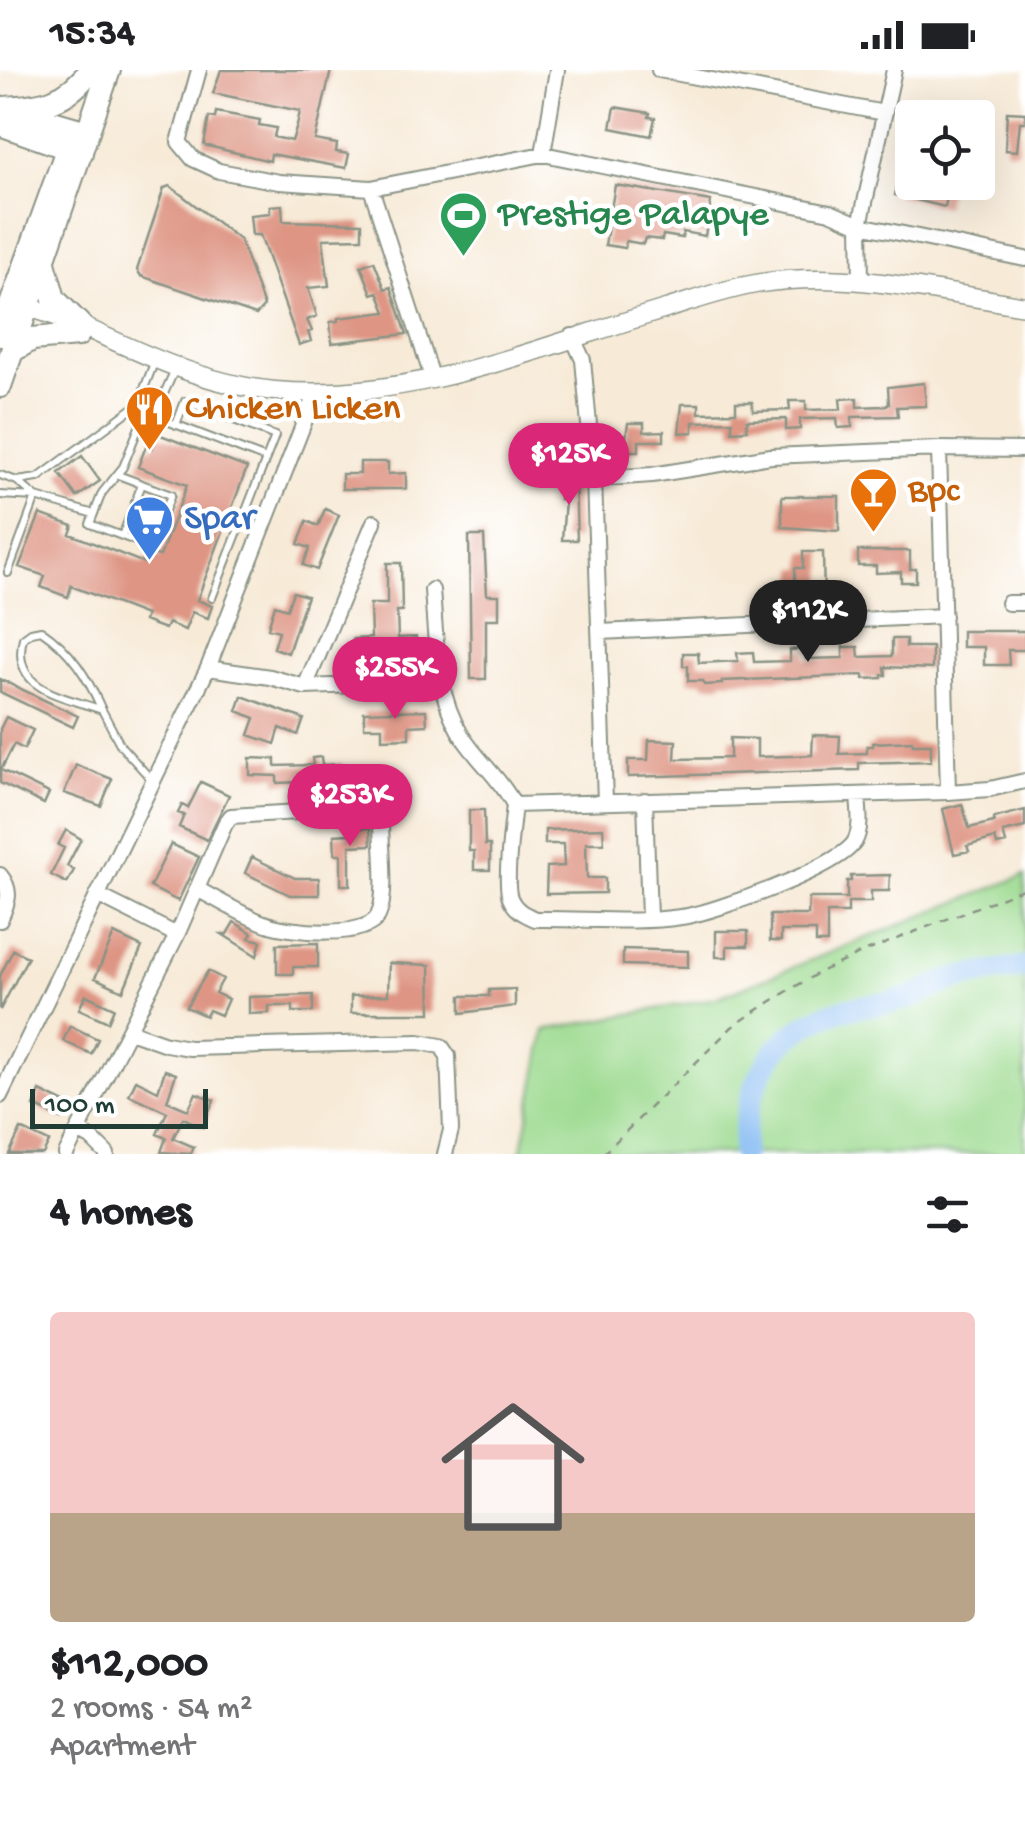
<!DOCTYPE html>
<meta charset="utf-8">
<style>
body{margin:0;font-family:"Gochi Hand",sans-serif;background:#f2f2f2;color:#202124;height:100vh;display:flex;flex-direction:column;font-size:38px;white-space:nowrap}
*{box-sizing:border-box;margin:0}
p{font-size:32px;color:#757577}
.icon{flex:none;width:55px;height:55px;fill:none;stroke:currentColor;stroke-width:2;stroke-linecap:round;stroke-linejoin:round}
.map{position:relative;height:1084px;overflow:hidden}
.details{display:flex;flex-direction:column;background:#fff;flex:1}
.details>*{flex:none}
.fabs{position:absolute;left:895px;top:30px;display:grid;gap:20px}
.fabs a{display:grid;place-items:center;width:100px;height:100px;border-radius:10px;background:#fff;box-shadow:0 10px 40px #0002;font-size:50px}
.scale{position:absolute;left:30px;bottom:25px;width:178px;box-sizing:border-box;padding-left:10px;border:5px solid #1f3d34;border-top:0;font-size:28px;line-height:35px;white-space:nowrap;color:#1f3d34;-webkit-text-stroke:8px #fff;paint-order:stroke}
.price{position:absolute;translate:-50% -85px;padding:0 22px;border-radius:35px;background:#db2777;color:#fff;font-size:32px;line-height:65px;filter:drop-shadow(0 2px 5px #0008)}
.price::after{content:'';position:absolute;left:50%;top:60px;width:30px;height:22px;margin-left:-15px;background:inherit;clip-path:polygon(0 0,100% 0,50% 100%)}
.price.active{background:#222;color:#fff}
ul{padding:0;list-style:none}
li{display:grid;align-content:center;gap:20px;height:530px;padding:0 50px}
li+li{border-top:2px solid #e0e0e0}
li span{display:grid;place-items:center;height:310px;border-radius:10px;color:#555}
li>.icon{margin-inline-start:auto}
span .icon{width:180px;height:180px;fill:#fffc;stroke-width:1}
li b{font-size:42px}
h2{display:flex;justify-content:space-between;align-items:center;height:120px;padding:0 50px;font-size:42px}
.status{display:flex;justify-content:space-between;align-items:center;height:70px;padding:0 50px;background:#fff;direction:ltr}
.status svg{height:28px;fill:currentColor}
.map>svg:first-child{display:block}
.green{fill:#9cda8f;stroke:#5e8c62;stroke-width:2.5}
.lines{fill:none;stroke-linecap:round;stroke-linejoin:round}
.river{stroke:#84baf3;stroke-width:22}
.building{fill:#de9584}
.service-casing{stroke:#8b9486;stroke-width:10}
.minor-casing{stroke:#8b9486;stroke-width:18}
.tertiary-casing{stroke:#8b9486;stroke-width:21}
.trunk-casing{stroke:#8b9486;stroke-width:26}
.path{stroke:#8b9486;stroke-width:2.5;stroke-dasharray:8 8;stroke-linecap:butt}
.service{stroke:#fff;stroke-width:6}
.minor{stroke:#fff;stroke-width:14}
.tertiary{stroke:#fff;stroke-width:18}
.trunk{stroke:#fff;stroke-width:22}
.labels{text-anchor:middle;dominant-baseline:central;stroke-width:9;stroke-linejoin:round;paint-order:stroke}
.leisure-label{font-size:38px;fill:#27864d;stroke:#fff;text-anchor:start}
.food-label{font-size:38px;fill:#c56008;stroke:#fff;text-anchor:start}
.shop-label{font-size:38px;fill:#366cbe;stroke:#fff;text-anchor:start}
</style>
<div class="status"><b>15:34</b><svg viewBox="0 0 49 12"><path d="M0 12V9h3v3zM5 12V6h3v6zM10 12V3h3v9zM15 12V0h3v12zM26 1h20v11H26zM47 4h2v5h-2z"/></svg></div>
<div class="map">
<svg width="1025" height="1084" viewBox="0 0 1025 1084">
<rect width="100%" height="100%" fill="#fff"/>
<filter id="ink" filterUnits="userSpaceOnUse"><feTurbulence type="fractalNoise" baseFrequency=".01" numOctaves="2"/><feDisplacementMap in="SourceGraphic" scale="20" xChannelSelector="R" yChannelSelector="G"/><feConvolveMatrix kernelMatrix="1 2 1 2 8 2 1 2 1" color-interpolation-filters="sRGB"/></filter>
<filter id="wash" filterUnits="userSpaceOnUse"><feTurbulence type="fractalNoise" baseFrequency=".0048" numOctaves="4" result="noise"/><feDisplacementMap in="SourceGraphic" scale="40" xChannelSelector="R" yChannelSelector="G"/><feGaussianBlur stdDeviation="2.25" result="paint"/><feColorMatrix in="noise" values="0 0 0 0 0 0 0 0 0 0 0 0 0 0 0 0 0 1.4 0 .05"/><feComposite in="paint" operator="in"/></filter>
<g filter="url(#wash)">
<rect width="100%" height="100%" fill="#f7ead7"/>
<path class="green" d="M1025,805V1084H521L545,960L716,928Z"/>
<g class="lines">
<path class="river" d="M743,1084C745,1017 770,962 838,941C860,934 884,936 906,929C923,924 939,913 956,909C979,903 1002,901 1025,897"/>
</g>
<g id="blocks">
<path class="building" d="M221,0H331L315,70L337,74L336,82L349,84L346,98L271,84L270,91L204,75L209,47L215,48L216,42L260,50L259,55L276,58L274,67L292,71L297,56L300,41L213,23Z
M615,37L650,43L649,47L655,48L651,66L611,58Z
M1007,42L1025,43V52H1020L1017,81L1005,80Z
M909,69L912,70V112H950L945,137L895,125Z
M615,115L711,131L705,166L683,162L682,168L663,165L662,170L645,168L643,174L626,171L625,178L605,175Z
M170,116L240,170L264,236L256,245L141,206L137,200L164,118Z
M282,135L283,151L362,153V168L323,169L329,216L308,218L317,246L307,250L312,261L308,262L311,271L299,275L260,165H252L250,145L270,143V136Z
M374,191L385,219L391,217L407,264L332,273L330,252L338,251V248L386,242L378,222L372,224L361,196Z
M924,313L926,336L897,337L898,346L852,347V357L838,358L837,348L800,349V359L786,360V349L747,350V360L732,361V351L693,352V362L679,363L682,334H699V343L736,342V332H752L753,341L790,340L789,331H806V340L841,339L840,329L857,328V337L883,336L889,334L888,317Z
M628,353H644V362L664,361V371H639V381H624Z
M158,364L247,398L197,530L212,536L208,548L192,542L185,560L168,553L165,559L154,555L144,551L146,545L71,516L68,527L41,517L45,506L19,497L40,444L73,456L70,464L144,493L150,484L160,486L187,415L138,397L146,376L152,378Z
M82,386L100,411L77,427L59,403Z
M360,392H388V404L406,403V419H342V404H360Z
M564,405H575L577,470H562L565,430H560V411H564Z
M782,426H839V461L782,457Z
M325,439L339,445L317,500L303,495L310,478L298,474L307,451L318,456Z
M469,466H484L487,525H499V549H486V609H471Z
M858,481H910V499H916V512H901V502L876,503V496H858Z
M803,482H823L824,530H795V498H803Z
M387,493H401L402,541H397L398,568L416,567V582L354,584L353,569L371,568L370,534H387Z
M293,522L307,526L288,583L274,578L279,561L268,558L275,535L287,539Z
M962,561H1025V580H1008L1009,595H984V577H962Z
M892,569H906V577H932V599L885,597L886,605H882V608L864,609V605L722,611V614L704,615L703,611H688V596H683V583H698L699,593L738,591L737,583L753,582L754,592L790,591V580L805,579L806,589L843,588V577H858L859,587L892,586Z
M0,609L78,646L73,657L0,622Z
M242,626L304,649L298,665L280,658L275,674L249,665L255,648L237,641Z
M426,640L427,655L409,656V668L382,669V657H364V642Z
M6,647L33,660L24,679L14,674L1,700L49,723L44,734L0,713V659Z
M813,665L840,666L839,684L867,683V676H873V673L912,671L913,674H931V691L859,693V700L628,707V690H648L649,670L676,671L675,689L730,688V668L757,669V687L792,686L812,685Z
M321,687L322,695L343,694L344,711L324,712L323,704L301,705V712L277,713V706L250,705V688L275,689V696L313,695L312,688Z
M76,695L112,709L101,736L64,723Z
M201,712L229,725L207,770L179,757L184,745L178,743L182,735L188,738Z
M962,734L969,758L994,752V748L1025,740V757L1003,762L1006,773L997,775L995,768L967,776L969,781L954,784L943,739Z
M469,740H484L485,775H490V800H474V781H469Z
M370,758L371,775L350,776V815H341V784H335L334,765L350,764V759Z
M603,758L604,773H586L587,808H605V823L546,824L547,797L564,796L563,774H545V760Z
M66,760L81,769L67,796L74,800L67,813L51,805L64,778L58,775Z
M171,774L199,787L178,831L150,817Z
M252,787L295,808H319V825H290L245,803Z
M890,805L889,821H871V832H848V843H827V873H816V861H781V871H770V845H808L809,828H847V811H851V806Z
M234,852L252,863L249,868L261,871L257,886L222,864H227Z
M716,861H748V876H727V887H716Z
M114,864L142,877L123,921L95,908Z
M318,873V897H293V904H277V874Z
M623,879L688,881V897L623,895Z
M13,880L28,887L0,940V906Z
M389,893L430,895L431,943H351V926L388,925Z
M208,901L223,909L215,923L228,929L221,945L209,940L206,946L186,937Z
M515,919V936L461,943V926H489V920Z
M86,925L114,938L108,952L79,939Z
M313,925V942H293V936H269V943L249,944V927Z
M70,956L98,969L91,984L63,971Z
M165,1000L176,1004L167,1031L188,1040L196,1023L214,1030L203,1057L183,1048L173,1068L194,1077L191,1084L161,1082L166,1068L157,1064L167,1042L129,1025L136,1010L158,1021Z
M40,1021L69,1035L62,1049L34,1036Z
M21,1059L49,1072L43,1084H9Z"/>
</g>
</g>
<g filter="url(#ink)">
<use href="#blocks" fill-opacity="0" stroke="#8b9486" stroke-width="2.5"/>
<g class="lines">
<defs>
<path id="service" d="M154,346L266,389L275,366L185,331L176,355
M141,352L154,346L176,297
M0,405L17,411L35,426
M118,405L171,425L151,477L90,454L102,423L123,397L141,352L136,339L154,293
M17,411L38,408L137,335
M0,425L36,427L94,444
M122,466L142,414
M8,503L36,427
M212,528L266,389
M102,640C88,608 71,580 41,560L31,562L23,568C10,621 64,626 102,640L121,676L151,709"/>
<path id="minor" d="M199,0L179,72L193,89L219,101L279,112L371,118L543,84L830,142L860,155L1025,189
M659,0L884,43
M543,84L557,0
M371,118L433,310
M861,210L860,155L894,0
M572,266L583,290L594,409L605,732
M939,379L948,722
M594,409L652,405L771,386L939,379L1025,380
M432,520C436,568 435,623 462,666C477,690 502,710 514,735C512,754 504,812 510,828C515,840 524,844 535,849C583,848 634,854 681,847C713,843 841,797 855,771C862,758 859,741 858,726
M1008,533H1025
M600,562L944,546
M208,598L270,607L305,617L440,612
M305,617L374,452
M645,730L649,848
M514,735L948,722L990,719L1025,711
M0,805C13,821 8,832 0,850
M97,825L177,865
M129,961L166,974L189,978L419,972L441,976L448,986L451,1060L445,1084
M0,1026L208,598L316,322
M78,1061L91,1068L107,1084
M66,1084L177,865L225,754L231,746L350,739L376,744L381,753C381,776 388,826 378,846C366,869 289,862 267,854C243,846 220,831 197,819"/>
<path id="tertiary" d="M18,233C39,241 62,247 82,256C142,284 208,315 275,321C413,333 538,277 666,239C698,229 729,218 761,213C849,200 938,222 1025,236"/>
<path id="trunk" d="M3,38C41,36 67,33 90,0
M18,42L87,62
M0,54L81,83
M44,193L54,229L80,255
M0,265L64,88
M12,281L32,269L78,265
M0,316L109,0"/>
</defs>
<use href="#service" class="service-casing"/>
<use href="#minor" class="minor-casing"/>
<use href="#tertiary" class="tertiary-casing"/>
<use href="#trunk" class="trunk-casing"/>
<path class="path" d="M603,1084L732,957L773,930L818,903L859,884L1025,818"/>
<use href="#service" class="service"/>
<use href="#minor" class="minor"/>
<use href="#tertiary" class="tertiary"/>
<use href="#trunk" class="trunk"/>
</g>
</g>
<defs>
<symbol id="stadium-pin" viewBox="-11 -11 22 30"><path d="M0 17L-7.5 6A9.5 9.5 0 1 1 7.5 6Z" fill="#2e9e5b" stroke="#fff"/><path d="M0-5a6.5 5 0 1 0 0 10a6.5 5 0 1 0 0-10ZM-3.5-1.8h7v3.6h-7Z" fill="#fff"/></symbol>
<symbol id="restaurant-pin" viewBox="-11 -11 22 30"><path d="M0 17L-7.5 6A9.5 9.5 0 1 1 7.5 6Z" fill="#e8710a" stroke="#fff"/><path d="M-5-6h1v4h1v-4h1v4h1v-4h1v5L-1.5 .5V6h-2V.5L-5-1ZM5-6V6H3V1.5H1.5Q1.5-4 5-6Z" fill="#fff"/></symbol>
<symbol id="bar-pin" viewBox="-11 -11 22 30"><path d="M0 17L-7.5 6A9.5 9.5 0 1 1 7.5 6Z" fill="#e8710a" stroke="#fff"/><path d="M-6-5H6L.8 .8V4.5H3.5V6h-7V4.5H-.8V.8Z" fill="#fff"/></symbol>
<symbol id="supermarket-pin" viewBox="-11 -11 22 30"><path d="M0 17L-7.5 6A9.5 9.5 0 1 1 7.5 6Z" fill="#3f7fe0" stroke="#fff"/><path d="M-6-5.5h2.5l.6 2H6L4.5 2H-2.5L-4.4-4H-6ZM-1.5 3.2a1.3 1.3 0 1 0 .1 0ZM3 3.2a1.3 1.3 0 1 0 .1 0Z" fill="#fff"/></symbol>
</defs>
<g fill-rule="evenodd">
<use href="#stadium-pin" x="436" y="118" width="55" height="75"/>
<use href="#restaurant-pin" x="122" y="312" width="55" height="75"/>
<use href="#bar-pin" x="846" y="394" width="55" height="75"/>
<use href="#supermarket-pin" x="122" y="422" width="55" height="75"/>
</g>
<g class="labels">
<g class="leisure-label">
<text x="498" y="146">Prestige Palapye</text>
</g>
<g class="food-label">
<text x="185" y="340">Chicken Licken</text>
<text x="908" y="422">Bpc</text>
</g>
<g class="shop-label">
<text x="184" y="450">Spar</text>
</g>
</g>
</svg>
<div class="fabs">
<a><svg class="icon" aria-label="locate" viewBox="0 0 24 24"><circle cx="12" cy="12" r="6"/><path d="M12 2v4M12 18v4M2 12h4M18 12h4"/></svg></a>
</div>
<div class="scale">100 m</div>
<b class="price" style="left:569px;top:438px">$125K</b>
<b class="price active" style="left:808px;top:595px">$112K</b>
<b class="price" style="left:395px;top:652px">$255K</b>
<b class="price" style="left:350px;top:779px">$253K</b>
</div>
<section class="details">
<h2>4 homes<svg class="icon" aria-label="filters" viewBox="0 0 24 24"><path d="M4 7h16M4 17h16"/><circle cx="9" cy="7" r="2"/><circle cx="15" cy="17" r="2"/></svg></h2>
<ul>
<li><span style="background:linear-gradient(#f6c9c9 65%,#b9a48a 0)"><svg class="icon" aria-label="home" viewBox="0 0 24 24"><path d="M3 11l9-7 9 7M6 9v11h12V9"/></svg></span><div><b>$112,000</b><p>2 rooms · 54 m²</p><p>Apartment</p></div></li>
</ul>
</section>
